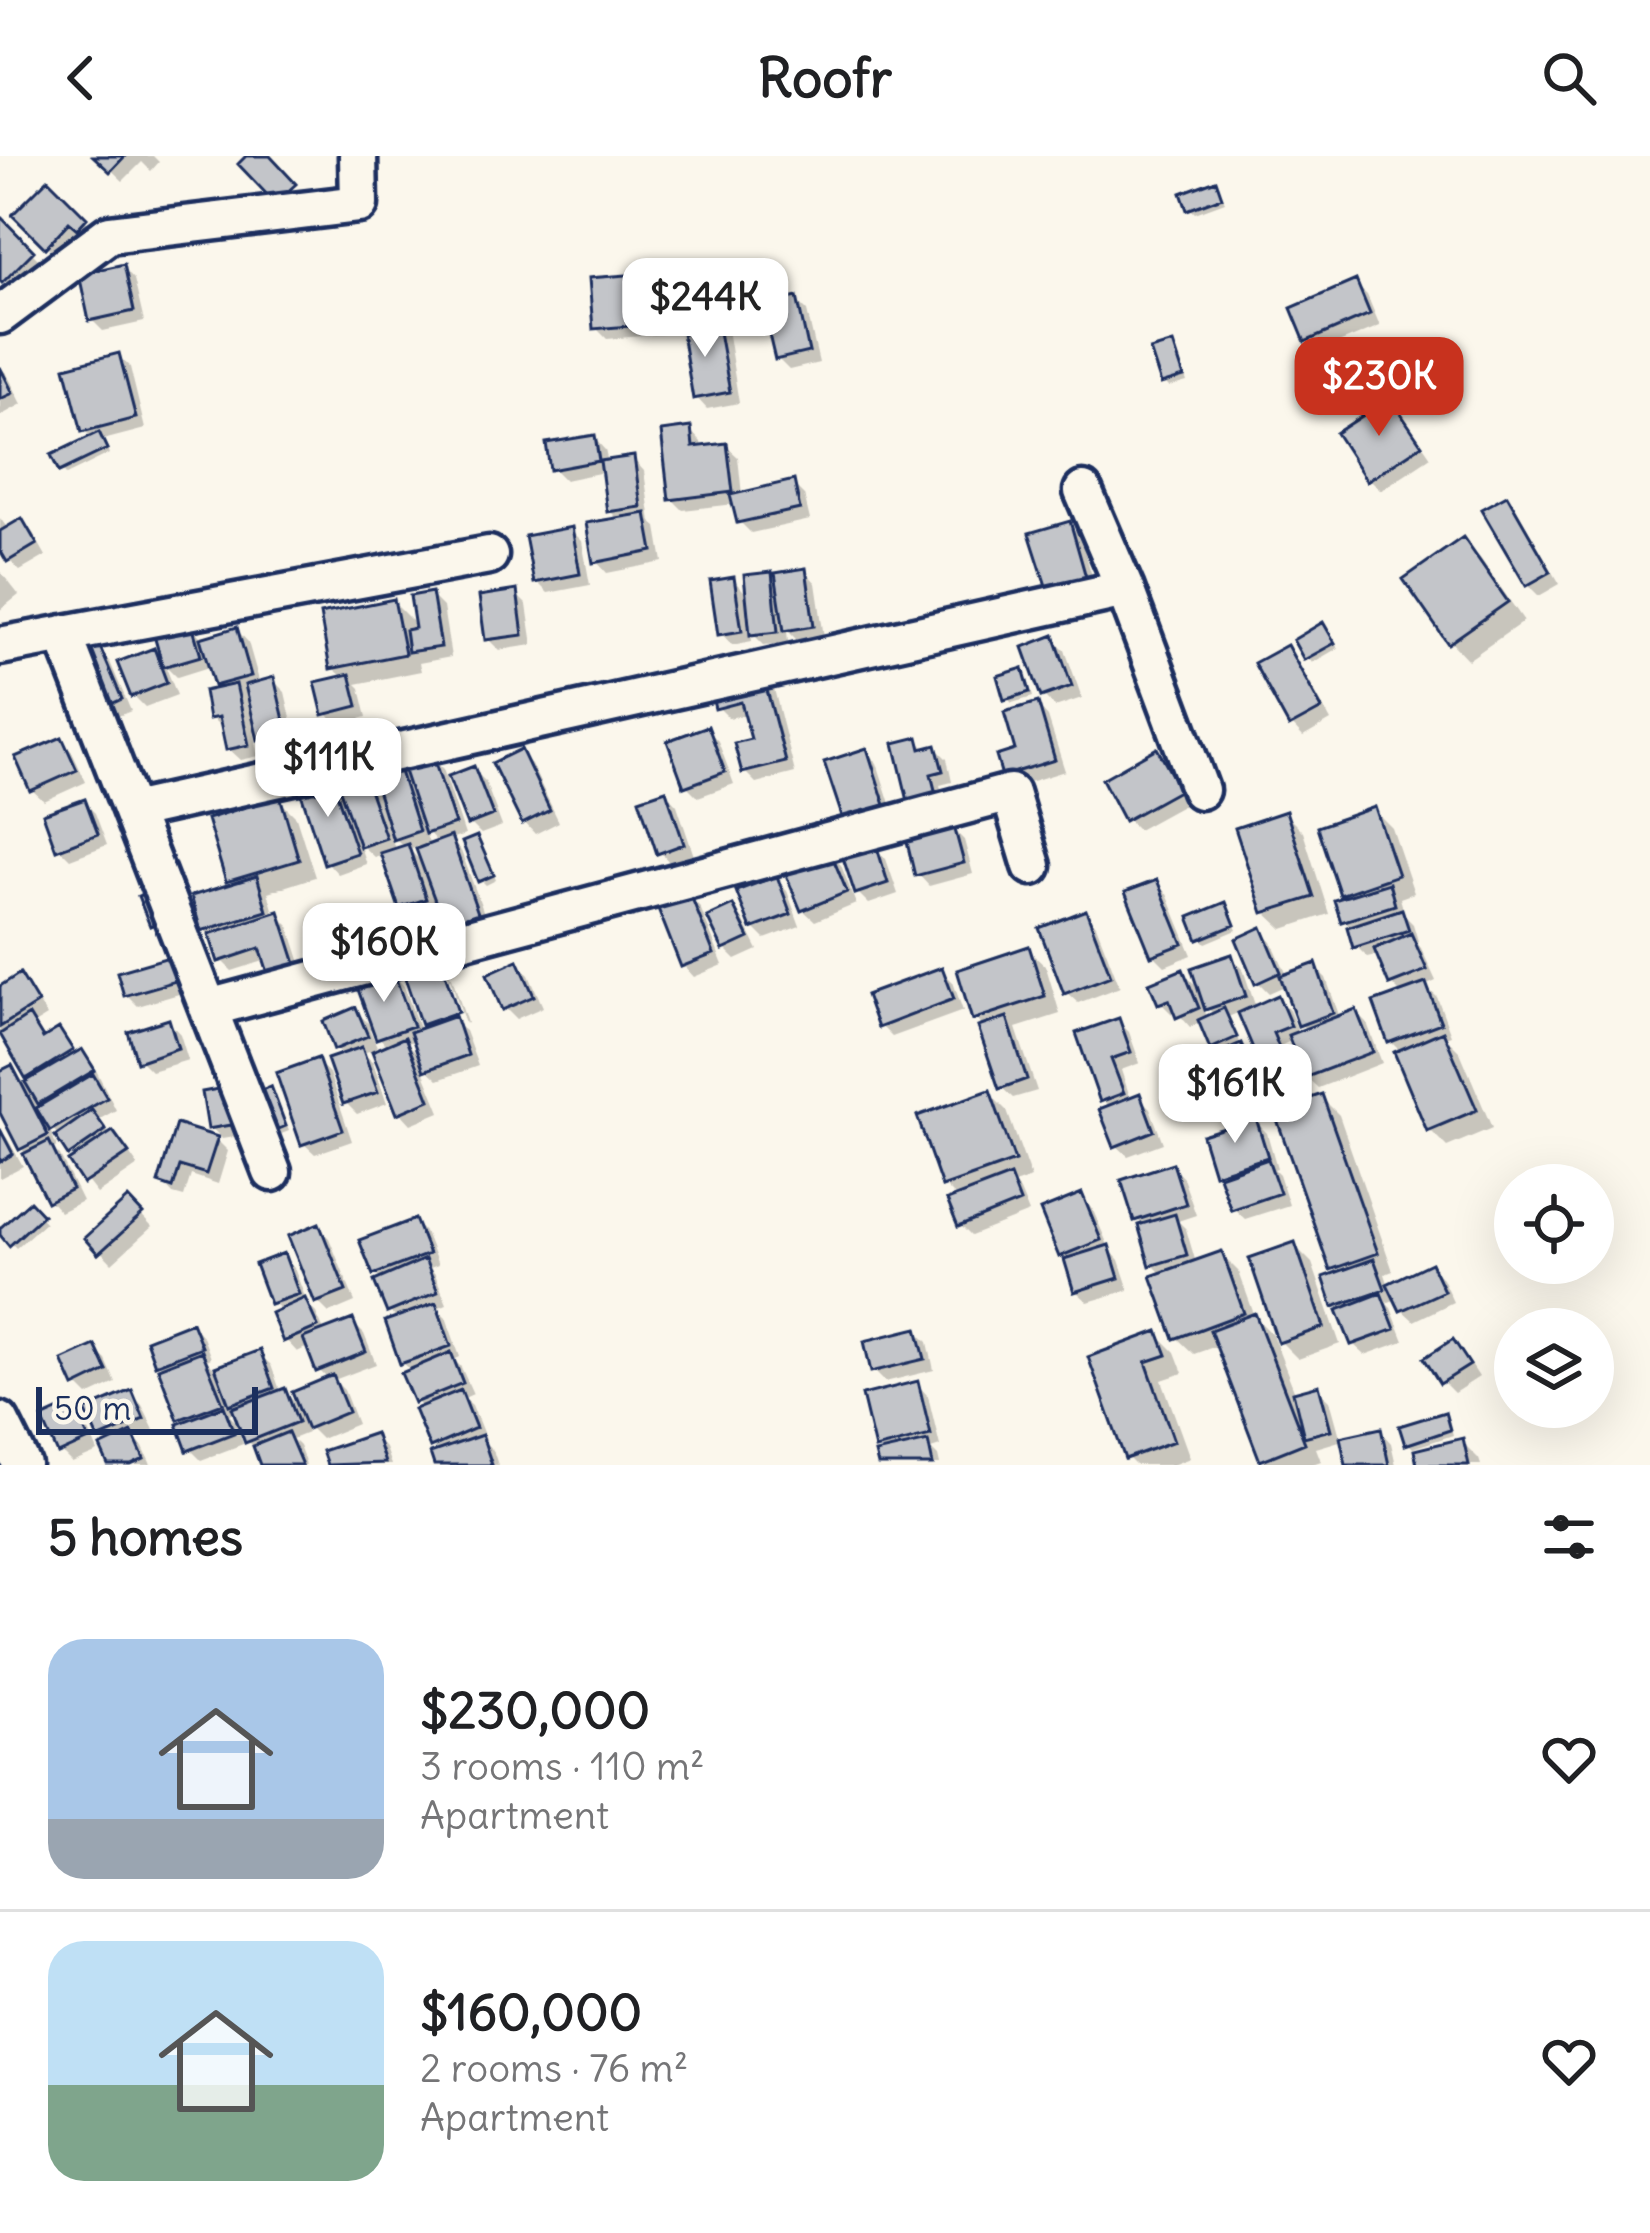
<!DOCTYPE html>
<meta charset="utf-8">
<style>
body{margin:0;font-family:Delius,sans-serif;background:#f2f2f2;color:#202124;height:100vh;display:flex;flex-direction:column;font-size:45px;white-space:nowrap}
*{box-sizing:border-box;margin:0}
p{font-size:39px;color:#757577}
.icon{flex:none;width:66px;height:66px;fill:none;stroke:currentColor;stroke-width:2;stroke-linecap:round;stroke-linejoin:round}
.map{position:relative;height:1309px;overflow:hidden}
.sheet{display:flex;flex-direction:column;background:#fff;flex:1}
.sheet>*{flex:none}
.buttons{position:absolute;left:1494px;top:1008px;display:grid;gap:24px}
.buttons a{display:grid;place-items:center;width:120px;height:120px;border-radius:50%;background:#fff;box-shadow:0 12px 48px #0002;font-size:60px}
.scale{position:absolute;left:36px;bottom:30px;width:222px;box-sizing:border-box;padding-left:12px;border:6px solid #1b2f5e;border-top:0;font-size:33px;line-height:42px;white-space:nowrap;color:#1b2f5e;-webkit-text-stroke:9px #fbf7ec;paint-order:stroke}
.price{position:absolute;translate:-50% -102px;padding:0 27px;border-radius:24px;background:#fff;color:#222;font-size:39px;line-height:78px;filter:drop-shadow(0 3px 6px #0008)}
.price::after{content:'';position:absolute;left:50%;top:72px;width:36px;height:27px;margin-left:-18px;background:inherit;clip-path:polygon(0 0,100% 0,50% 100%)}
.price.on{background:#c8321e;color:#fff}
ul{padding:0;list-style:none}
li{display:flex;align-items:center;gap:36px;height:300px;padding:0 48px}
li+li{border-top:3px solid #e0e0e0}
li span{display:grid;place-items:center;flex:none;width:336px;height:240px;border-radius:36px;color:#555}
li>.icon{margin-inline-start:auto}
span .icon{width:144px;height:144px;fill:#fffc;stroke-width:1}
li b{font-size:51px}
h2{display:flex;justify-content:space-between;align-items:center;height:144px;padding:0 48px;font-size:51px}
header{display:flex;justify-content:space-between;align-items:center;height:156px;padding:0 48px;background:#fff;font-size:54px;font-weight:700}
.map>svg:first-child{display:block}
.shadow{fill:#0003;fill-rule:evenodd}
.building{fill:#c3c5c9;stroke:#1b2f5e;stroke-width:3}
.lines{fill:none;stroke-linecap:round;stroke-linejoin:round}
.minor-casing{stroke:#1b2f5e;stroke-width:45}
.minor{stroke:#fbf7ec;stroke-width:36}
</style>
<header><svg class="icon" aria-label="back" viewBox="0 0 24 24"><path d="M15 5l-7 7 7 7"/></svg>Roofr<svg class="icon" aria-label="search" viewBox="0 0 24 24"><circle cx="10" cy="10" r="6"/><path d="M15 15l6 6"/></svg></header>
<div class="map">
<svg width="1650" height="1309" viewBox="0 0 1650 1309">
<rect width="100%" height="100%" fill="#fbf7ec"/>
<filter id="ink" filterUnits="userSpaceOnUse"><feTurbulence type="fractalNoise" baseFrequency=".00833" numOctaves="2"/><feDisplacementMap in="SourceGraphic" scale="24" xChannelSelector="R" yChannelSelector="G"/><feConvolveMatrix kernelMatrix="1 2 1 2 8 2 1 2 1" color-interpolation-filters="sRGB"/></filter>
<g filter="url(#ink)">
<path class="shadow" d="M97,0H153L159,6L151,15L142,6L123,25Z
M48,27L96,75L58,101L16,59Z
M1216,27L1225,46L1195,57L1190,52Z
M0,65L43,108L16,136L0,120Z
M123,111L134,123L144,166L103,175L92,164Z
M651,120L662,131L666,178L607,183L596,172Z
M1355,128L1367,139L1380,170L1319,195L1308,184Z
M796,144L807,155L819,207L789,214L777,202Z
M716,168L728,179L739,247L707,253L696,241Z
M1172,190L1177,195L1187,226L1169,231L1164,226Z
M118,200L130,211L145,273L103,284L109,298L66,319L62,314L93,283L85,275Z
M0,211L7,218L22,248L0,260Z
M1390,245L1401,257L1431,301L1381,334L1370,323Z
M690,274L701,286L702,293L726,290L738,301L742,339L793,328L804,339L810,364L751,377L740,366L735,348L683,354L671,342Z
M594,282L605,294L608,307L633,303L644,315L651,366L657,371L663,406L607,417L596,405L619,364L610,355L604,316L565,324L553,312Z
M1506,343L1517,354L1560,428L1539,440L1528,429Z
M0,362L8,373L22,366L33,377L46,400L20,415L9,404L0,388Z
M1069,368L1080,380L1096,433L1049,432Z
M571,374L582,385L590,429L548,437L537,426Z
M1462,385L1480,402L1524,465L1468,504L1451,486L1407,424Z
M0,415L19,439L0,454Z
M805,415L816,427L824,481L798,485L787,474L788,487L764,489L751,476L752,485L732,489L721,477L733,424L749,440L771,420L780,428Z
M516,438L527,449L533,489L499,494L488,483Z
M431,439L443,451L451,501L419,507L421,515L356,528L360,532L367,561L337,569L326,557L344,522L333,512L393,446L418,471Z
M190,468L203,484L237,474L248,486L260,528L273,524L285,536L297,588L272,594L254,576L259,600L241,604L229,593L223,573L212,562L222,534L217,529L212,510L177,521L165,509L177,539L145,551L134,540L153,496L165,508Z
M1328,475L1338,492L1312,507L1297,485Z
M1054,483L1065,494L1082,542L1055,551L1044,540Z
M1286,492L1297,504L1331,565L1303,581L1292,569Z
M99,495L110,506L131,555L116,561L105,550Z
M1022,516L1027,520L1033,541L1012,547L1007,542Z
M763,522L774,533L795,617L756,627L745,616L754,585L747,558L729,562L718,551Z
M1037,549L1048,561L1065,615L1016,630L1005,619Z
M707,573L718,585L734,628L698,641L687,630Z
M61,584L72,596L86,626L44,645L32,634Z
M917,584L927,594L936,592L947,603L952,626L940,629L945,649L922,655L911,644Z
M866,595L877,607L894,660L856,672L845,661Z
M1157,596L1168,607L1189,646L1138,674L1127,663Z
M520,597L531,608L559,666L535,678L524,666Z
M431,602L443,613L465,679L450,684L461,695L488,768L458,779L446,768L441,752L413,761L401,750L384,698L374,701L359,687L366,708L338,718L327,706L330,624L344,638L359,611L379,630L395,607L410,621ZM424,672L439,688L430,691ZM389,676L405,692L396,695ZM418,690L425,710L409,693Z
M473,613L485,625L502,670L481,678L470,667Z
M666,637L677,649L694,700L671,708L660,696Z
M279,644L296,661L315,721L268,736L275,760L278,759L289,770L308,828L267,804L232,815L221,804L214,784L204,773L234,730L229,725Z
M84,646L95,657L107,689L70,703L59,692Z
M1374,654L1392,672L1414,737L1400,742L1405,760L1413,768L1418,785L1416,786L1421,792L1436,825L1425,830L1437,841L1451,879L1445,881L1460,896L1492,972L1447,991L1430,974L1401,896L1391,886L1403,839L1392,828L1380,798L1367,801L1356,790L1350,770L1344,764L1348,743L1343,738Z
M1285,658L1303,676L1329,758L1283,773L1265,756Z
M953,673L964,684L973,718L929,730L918,718Z
M476,684L481,688L496,724L486,729L481,724Z
M875,692L886,703L898,738L869,748L857,736Z
M829,698L841,709L856,748L815,765L803,754Z
M776,724L787,735L800,770L765,783L753,771Z
M1156,727L1167,738L1192,799L1165,810L1154,799Z
M689,740L700,751L723,809L694,821L683,809Z
M1225,750L1237,774L1206,787L1201,782Z
M732,752L743,764L758,794L736,804L725,793Z
M1085,757L1096,769L1120,831L1078,847L1066,836Z
M1261,775L1272,786L1288,821L1315,811L1326,822L1340,862L1356,856L1367,867L1382,907L1318,932L1306,921L1293,884L1282,889L1300,932L1283,940L1271,928L1240,856L1228,861L1239,886L1237,887L1251,902L1271,947L1248,957L1237,946L1221,899L1213,891L1202,866L1190,871L1177,856L1172,858L1161,847L1182,816L1203,836L1232,801L1243,813L1256,852L1277,843L1289,854L1299,878L1307,874L1301,868L1287,829L1269,837L1258,826ZM1201,846L1216,860L1208,863Z
M1028,794L1046,811L1060,858L1016,872L1037,935L1013,942L1001,931L985,872L975,862Z
M171,803L189,835L138,850L127,839Z
M518,808L529,819L543,851L516,863L505,852Z
M440,810L452,821L467,867L465,868L449,819H442L460,871L465,875L478,910L438,924L420,907L440,956L411,968L400,956L375,893L363,897L373,906L387,947L357,958L346,947L345,900L336,892L356,855L377,876L392,818L404,830L420,875L429,873L424,867ZM369,872L389,891L379,895ZM416,884L423,903L407,887Z
M941,814L953,826L963,855L892,881L881,870Z
M19,821L30,832L47,860L34,868L46,883L59,876L77,899L81,896L93,908L116,954L98,964L111,980L113,979L124,990L138,1010L97,1038L72,1006L76,1003L60,981L47,967L57,991L52,993L60,1000L82,1045L60,1056L49,1044L0,950V918L12,912L26,929L32,926L6,885L0,881V833Z
M1118,865L1129,876L1140,907L1121,914L1131,944L1139,941L1150,952L1163,987L1128,1000L1116,989L1110,952L1103,944Z
M169,866L180,878L188,904L151,915L140,904Z
M317,906L329,917L352,985L315,998L303,987Z
M270,934L275,938L289,975L276,980L258,939Z
M989,937L1007,955L1031,1022L1014,1028L1020,1035L1029,1057L971,1080L960,1069L958,1043L945,1030Z
M1321,941L1339,959L1393,1115L1385,1118L1389,1130L1431,1111L1442,1122L1453,1146L1414,1165L1402,1154L1397,1143L1386,1147L1391,1152L1404,1185L1365,1199L1353,1188L1341,1154L1336,1149L1339,1118L1333,1112Z
M240,946L246,979L222,983L211,971Z
M1255,965L1267,977L1277,1012L1274,1013L1279,1018L1289,1049L1245,1063L1233,1052L1224,1024L1216,1017Z
M178,972L217,984L228,995L218,1028L191,1019L184,1041L173,1038L162,1026Z
M0,975L7,982L23,1010L0,1022Z
M1172,1010L1183,1022L1196,1059L1178,1065L1186,1073L1196,1107L1221,1098L1239,1116L1255,1161L1272,1178L1296,1239L1318,1233L1330,1244L1341,1284L1380,1275L1391,1287L1396,1309H1349L1343,1284L1316,1292L1321,1305L1310,1309H1268L1262,1303L1219,1189L1194,1198L1176,1181L1163,1119L1152,1108L1144,1070L1137,1063Z
M1081,1040L1092,1052L1110,1094L1119,1104L1129,1134L1088,1146L1076,1135L1068,1105L1062,1099Z
M128,1046L152,1071L112,1107L88,1082Z
M30,1049L45,1066L16,1092L0,1075Z
M415,1066L426,1078L438,1109L430,1112L435,1118L447,1148L437,1152L446,1161L460,1201L454,1204L461,1211L473,1238L464,1242L472,1249L486,1284L483,1285L493,1294L498,1309H437L434,1299L439,1297L432,1290L424,1253L416,1245L412,1215L402,1206L398,1163L390,1156L382,1124L375,1118Z
M318,1071L329,1082L355,1146L329,1157L318,1146Z
M1295,1090L1312,1107L1340,1188L1298,1203L1280,1185Z
M283,1100L294,1112L308,1149L316,1157L325,1177L352,1166L364,1178L376,1208L334,1224L344,1234L357,1268L321,1283L302,1264L307,1277L292,1283L299,1290L306,1309H263L258,1295L239,1276L243,1288L201,1304L190,1293L186,1268L181,1263L164,1213L158,1207L192,1169L203,1181L211,1202L207,1204L215,1214L259,1198L271,1209L281,1237L284,1235L302,1254L329,1224L319,1214L310,1190L297,1196L286,1184L282,1155L273,1147ZM237,1256L244,1274L229,1259Z
M916,1175L928,1186L934,1214L885,1226L874,1215Z
M1158,1179L1175,1196L1183,1217L1162,1224L1190,1302L1172,1309H1135L1127,1301L1092,1202Z
M1453,1187L1464,1198L1479,1221L1454,1237L1443,1226Z
M94,1193L106,1204L116,1227L88,1240L77,1229Z
M917,1228L928,1240L940,1290L931,1293L938,1300L940,1309H881L879,1299L885,1298L878,1291Z
M131,1237L142,1249L154,1274L134,1283L143,1291L151,1309H111L104,1293L109,1290L100,1281Z
M72,1252L84,1263L98,1296L72,1307L61,1296Z
M1444,1259L1449,1264L1453,1279L1413,1292L1408,1287Z
M374,1280L385,1292L391,1309H330L326,1297Z
M1462,1286L1479,1303L1481,1309H1420L1417,1296Z"/>
<path class="building" d="M93,0H125L110,16Z
M246,0H270L296,28L275,47L238,8Z
M48,23L87,62L77,73L69,66L45,92L12,59Z
M1216,24L1222,41L1187,54L1181,37Z
M0,60L34,95L2,127L0,125Z
M124,108L134,155L89,165L79,118Z
M652,117L656,168L593,173L589,122Z
M1356,124L1370,158L1305,186L1291,152Z
M797,141L809,196L775,204L762,149Z
M717,165L730,236L693,243L681,171Z
M1173,187L1184,221L1161,228L1150,194Z
M119,197L136,262L82,276L65,211Z
M0,211L13,237L0,243Z
M1390,242L1422,289L1367,325L1336,277Z
M691,271L693,291L727,287L733,336L669,344L661,275Z
M99,276L107,293L59,316L51,299Z
M595,279L599,305L550,314L546,287Z
M634,300L641,351L607,356L600,305Z
M794,324L800,353L737,367L730,339Z
M1507,339L1551,416L1526,430L1481,353Z
M646,357L653,395L593,407L586,367Z
M22,362L37,388L7,406L0,394V375Z
M1070,365L1086,421L1047,433L1029,377Z
M572,371L580,418L534,427L525,380Z
M1463,381L1508,446L1448,488L1403,423Z
M806,412L814,470L784,475L775,417Z
M772,416L778,476L750,479L744,419Z
M734,421L742,475L718,479L710,425Z
M517,434L523,479L485,484L479,440Z
M432,436L441,491L408,496L405,474L415,472L410,440Z
M394,443L405,498L330,513L320,458Z
M191,465L201,500L163,511L153,476Z
M1323,466L1335,487L1304,504L1293,484Z
M237,471L251,520L214,530L200,482Z
M1054,479L1072,530L1041,541L1023,491Z
M1287,489L1322,553L1289,571L1254,507Z
M100,491L122,543L102,552L80,500Z
M154,492L167,527L131,541L117,506Z
M1023,512L1030,536L1004,544L997,520Z
M350,518L358,550L323,559L315,526Z
M763,519L786,606L742,617L734,587L751,583L741,546L715,553L710,532Z
M274,521L287,577L258,584L245,529Z
M236,528L249,589L226,594L219,561L209,563L204,535Z
M1038,546L1055,604L1002,620L996,600L1015,594L1004,556Z
M708,570L725,616L684,631L667,585Z
M62,581L77,614L30,635L15,601Z
M918,581L921,593L936,589L943,615L931,618L936,638L908,645L894,587Z
M867,592L885,649L843,663L824,606Z
M1157,592L1180,634L1124,665L1102,623Z
M521,593L550,654L522,668L492,607Z
M432,598L455,668L425,678L402,609Z
M396,603L419,675L393,684L370,612Z
M360,607L386,682L360,691L334,617Z
M474,610L493,659L467,669L448,620Z
M331,620L357,697L324,708L299,631Z
M666,634L684,688L657,698L639,643Z
M280,640L299,704L226,726L207,663Z
M85,643L98,678L56,694L43,658Z
M1375,651L1398,719L1340,739L1317,671Z
M1286,655L1314,741L1263,757L1235,672Z
M954,670L964,707L915,720L906,682Z
M451,680L478,757L444,769L416,693Z
M477,680L494,719L478,726L462,686Z
M408,688L426,743L399,752L380,697Z
M876,688L888,727L855,738L842,699Z
M830,695L847,736L801,755L784,714Z
M257,720L267,755L201,775L191,740Z
M777,720L791,758L751,773L736,735Z
M1157,724L1183,788L1151,800L1125,736Z
M1389,727L1395,749L1341,766L1334,744Z
M155,733L167,763L150,770L138,740Z
M690,737L714,798L681,811L657,750Z
M1226,746L1235,769L1198,784L1189,761Z
M733,749L749,782L723,794L707,761Z
M1402,753L1409,774L1353,792L1347,771Z
M1086,754L1111,820L1064,838L1039,772Z
M279,755L299,817L271,826L260,792L218,806L209,778Z
M1262,771L1281,816L1255,828L1236,783Z
M1411,777L1427,814L1389,829L1374,793Z
M1029,790L1045,840L972,864L957,814Z
M1232,798L1246,840L1205,854L1191,812Z
M172,800L179,824L124,840L117,816Z
M518,804L534,840L502,854L487,818Z
M441,806L458,856L421,869L404,819Z
M1316,807L1333,857L1298,870L1280,820Z
M942,811L954,843L878,872L866,839Z
M1183,813L1199,852L1176,862L1169,844L1158,848L1149,827Z
M393,815L413,870L376,883L356,828Z
M20,817L38,847L0,871V830Z
M1426,827L1441,867L1388,887L1373,846Z
M1278,839L1291,870L1273,877L1291,920L1269,930L1238,857Z
M356,851L368,880L334,894L323,865Z
M1224,852L1237,881L1210,893L1198,864Z
M1356,853L1373,896L1304,922L1288,879Z
M29,859L43,882L59,872L73,894L26,923L0,878Z
M455,860L468,899L424,915L410,876Z
M1007,861L1027,923L999,933L978,871Z
M1119,862L1131,896L1111,903L1124,937L1100,946L1076,877Z
M169,863L178,892L137,906L128,876Z
M1443,875L1477,954L1427,975L1394,896Z
M405,881L430,944L397,958L372,895Z
M1241,887L1262,936L1234,947L1214,899Z
M362,891L378,936L343,948L327,903Z
M82,893L95,914L38,948L25,926Z
M318,902L343,974L301,989L276,917Z
M12,909L48,979L19,994L0,957V915Z
M93,918L107,942L50,975L36,952Z
M271,930L286,970L269,977L254,937Z
M229,931L236,968L208,973L202,936Z
M990,934L1015,1005L942,1031L917,960Z
M1140,937L1154,975L1114,991L1099,953Z
M1322,938L1378,1097L1330,1114L1274,955Z
M92,954L106,974L68,1000L55,980Z
M1256,962L1268,1001L1214,1018L1202,979Z
M176,968L218,981L206,1018L180,1010L173,1032L158,1027Z
M0,973L13,998L0,1006Z
M113,975L129,997L83,1028L68,1005Z
M49,985L72,1033L47,1046L23,998Z
M1268,1003L1280,1037L1231,1054L1219,1020Z
M1173,1007L1186,1048L1134,1065L1121,1024Z
M1010,1020L1020,1046L958,1071L947,1044Z
M1082,1037L1101,1084L1059,1101L1040,1054Z
M128,1042L143,1058L98,1098L84,1082Z
M30,1045L43,1059L9,1090L0,1079V1072Z
M1175,1058L1187,1099L1150,1110L1138,1069Z
M415,1063L429,1098L373,1119L359,1084Z
M319,1067L346,1135L315,1147L288,1080Z
M1295,1086L1324,1171L1278,1187L1249,1102Z
M1109,1089L1119,1122L1074,1136L1064,1103Z
M1222,1095L1244,1157L1174,1183L1151,1120Z
M284,1097L299,1138L270,1148L255,1108Z
M425,1103L438,1136L387,1157L374,1125Z
M1374,1103L1385,1133L1333,1151L1323,1121Z
M1431,1107L1444,1135L1400,1155L1387,1128Z
M1381,1137L1395,1173L1351,1189L1337,1154Z
M305,1142L318,1171L283,1186L271,1157Z
M436,1147L451,1190L400,1208L385,1165Z
M1255,1157L1305,1287L1260,1305L1210,1174Z
M353,1163L366,1196L316,1216L303,1182Z
M192,1166L202,1191L155,1209L146,1184Z
M917,1172L925,1203L871,1216L864,1185Z
M1158,1175L1167,1199L1146,1206L1174,1285L1125,1303L1088,1201Z
M1453,1183L1470,1209L1440,1228L1424,1202Z
M95,1189L107,1215L74,1231L62,1204Z
M260,1194L274,1232L229,1249L215,1211Z
M202,1195L223,1247L178,1264L158,1212Z
M451,1196L463,1227L414,1247L401,1217Z
M333,1219L348,1256L307,1273L292,1236Z
M918,1225L931,1279L875,1293L862,1239Z
M1319,1229L1331,1274L1304,1281L1293,1236Z
M285,1232L298,1266L245,1287L232,1252Z
M132,1234L144,1263L98,1283L85,1254Z
M461,1234L476,1272L430,1292L414,1253Z
M73,1248L89,1284L58,1298L42,1262Z
M224,1250L234,1277L187,1295L177,1268Z
M1445,1256L1450,1274L1405,1289L1399,1270Z
M1381,1272L1389,1309H1346L1340,1281Z
M132,1276L144,1303L131,1309H108L100,1291Z
M288,1276L302,1309H260L253,1290Z
M375,1277L385,1307L327,1309L322,1295Z
M482,1279L492,1309H434L430,1297Z
M1463,1282L1469,1309H1417L1414,1294Z
M928,1285L933,1309H878L875,1297Z"/>
<g class="lines">
<defs>
<path id="minor" d="M0,159L109,78L359,48L358,0
M1083,335L1125,433L1200,634
M63,478L272,1016
M0,490L489,399
M132,655L1125,433
M209,852L1010,637L1032,710
M0,1265L22,1309"/>
</defs>
<use href="#minor" class="minor-casing"/>
<use href="#minor" class="minor"/>
</g>
</g>
</svg>
<div class="buttons">
<a><svg class="icon" aria-label="locate" viewBox="0 0 24 24"><circle cx="12" cy="12" r="6"/><path d="M12 2v4M12 18v4M2 12h4M18 12h4"/></svg></a>
<a><svg class="icon" aria-label="layers" viewBox="0 0 24 24"><path d="M12 4l9 5-9 5-9-5zM3 14l9 5 9-5"/></svg></a>
</div>
<div class="scale">50 m</div>
<b class="price" style="left:705px;top:204px">$244K</b>
<b class="price on" style="left:1379px;top:283px">$230K</b>
<b class="price" style="left:328px;top:664px">$111K</b>
<b class="price" style="left:384px;top:849px">$160K</b>
<b class="price" style="left:1235px;top:990px">$161K</b>
</div>
<section class="sheet">
<h2>5 homes<svg class="icon" aria-label="filters" viewBox="0 0 24 24"><path d="M4 7h16M4 17h16"/><circle cx="9" cy="7" r="2"/><circle cx="15" cy="17" r="2"/></svg></h2>
<ul>
<li><span style="background:linear-gradient(#a9c7e8 75%,#9aa5b1 0)"><svg class="icon" aria-label="home" viewBox="0 0 24 24"><path d="M3 11l9-7 9 7M6 9v11h12V9"/></svg></span><div><b>$230,000</b><p>3 rooms · 110 m²</p><p>Apartment</p></div><svg class="icon" aria-label="heart" viewBox="0 0 24 24"><path d="M12 20l-8-8c-3-5 5-10 8-4 3-6 11-1 8 4z"/></svg></li>
<li><span style="background:linear-gradient(#bfe0f5 60%,#7fa58c 0)"><svg class="icon" aria-label="home" viewBox="0 0 24 24"><path d="M3 11l9-7 9 7M6 9v11h12V9"/></svg></span><div><b>$160,000</b><p>2 rooms · 76 m²</p><p>Apartment</p></div><svg class="icon" aria-label="heart" viewBox="0 0 24 24"><path d="M12 20l-8-8c-3-5 5-10 8-4 3-6 11-1 8 4z"/></svg></li>
</ul>
</section>
